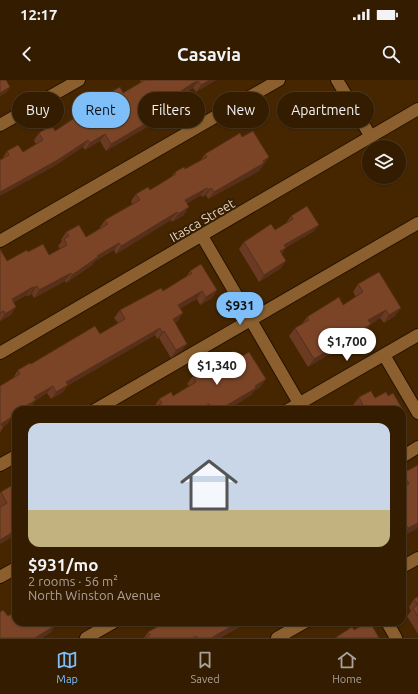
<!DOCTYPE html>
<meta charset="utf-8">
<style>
body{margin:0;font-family:Ubuntu,sans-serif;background:#3c250a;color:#f1f3f6;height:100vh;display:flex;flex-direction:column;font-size:15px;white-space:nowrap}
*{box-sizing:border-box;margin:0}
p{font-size:13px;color:#a9a199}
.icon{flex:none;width:22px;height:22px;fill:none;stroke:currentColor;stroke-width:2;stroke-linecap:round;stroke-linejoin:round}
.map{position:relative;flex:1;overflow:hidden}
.panel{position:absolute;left:12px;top:326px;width:394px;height:220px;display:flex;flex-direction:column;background:#341c00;border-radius:12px;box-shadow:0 1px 3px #0004,0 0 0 1px #4e3a22}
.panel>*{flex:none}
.guide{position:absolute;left:12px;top:12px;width:394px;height:36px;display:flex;gap:8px}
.controls{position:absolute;left:362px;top:60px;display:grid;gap:8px}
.controls a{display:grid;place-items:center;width:44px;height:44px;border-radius:50%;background:#341c00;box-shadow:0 1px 3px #0004,0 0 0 1px #4e3a22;font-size:20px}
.price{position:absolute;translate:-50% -34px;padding:0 9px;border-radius:14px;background:#fff;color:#222;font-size:13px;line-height:26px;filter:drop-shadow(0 1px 2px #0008)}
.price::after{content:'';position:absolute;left:50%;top:24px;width:12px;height:9px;margin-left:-6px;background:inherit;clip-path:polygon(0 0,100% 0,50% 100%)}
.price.on{background:#7ebef9;color:#111}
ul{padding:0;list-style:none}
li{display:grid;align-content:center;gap:8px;height:212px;padding:0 16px}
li+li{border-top:1px solid #4e3a22}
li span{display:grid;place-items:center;height:124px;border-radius:12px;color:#555}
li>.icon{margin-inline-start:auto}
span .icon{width:72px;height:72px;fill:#fffc;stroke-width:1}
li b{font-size:17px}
.chip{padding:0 14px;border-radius:18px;background:#341c00;box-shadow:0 1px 3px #0004,0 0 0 1px #4e3a22;font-size:14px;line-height:36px}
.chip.on{background:#7ebef9;color:#111}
.status{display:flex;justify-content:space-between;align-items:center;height:28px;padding:0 20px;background:#341c00;direction:ltr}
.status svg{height:11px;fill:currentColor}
header{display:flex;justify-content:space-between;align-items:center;height:52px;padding:0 16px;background:#341c00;font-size:18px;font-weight:600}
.tabs{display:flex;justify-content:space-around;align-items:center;height:56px;border-top:1px solid #4e3a22;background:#341c00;font-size:11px;color:#a9a199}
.tabs a{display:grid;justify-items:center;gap:2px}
.tabs .on{color:#7ebef9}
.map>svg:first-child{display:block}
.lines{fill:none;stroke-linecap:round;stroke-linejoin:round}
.minor-casing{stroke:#261100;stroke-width:14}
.minor{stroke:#8b602e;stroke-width:12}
.wall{fill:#6a3a22}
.shaded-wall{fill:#56301b}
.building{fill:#7b4427;stroke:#56301b}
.labels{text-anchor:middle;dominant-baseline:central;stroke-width:4;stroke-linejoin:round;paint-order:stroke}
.street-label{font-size:13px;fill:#eed5bc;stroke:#351f04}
</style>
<div class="status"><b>12:17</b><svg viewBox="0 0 49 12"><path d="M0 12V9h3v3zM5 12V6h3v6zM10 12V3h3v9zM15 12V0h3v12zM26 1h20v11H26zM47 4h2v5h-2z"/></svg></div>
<header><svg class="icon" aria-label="back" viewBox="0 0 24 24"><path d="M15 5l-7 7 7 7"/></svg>Casavia<svg class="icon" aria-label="search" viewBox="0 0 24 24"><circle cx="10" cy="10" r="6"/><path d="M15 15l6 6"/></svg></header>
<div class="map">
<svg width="418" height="558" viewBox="0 0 418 558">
<rect width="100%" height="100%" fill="#452600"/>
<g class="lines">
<defs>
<path id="minor" d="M337,0L371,57
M0,45L79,0
M202,156L299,323
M0,161L279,0
M0,273L418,29
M384,275L418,333
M95,330L418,143
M288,330L418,255
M402,377L418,367
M0,385L16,376
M402,487L418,478
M0,497L16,488
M387,542L396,558
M86,558L114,542
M277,558L305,542"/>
</defs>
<use href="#minor" class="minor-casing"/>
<use href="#minor" class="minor"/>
</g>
<path class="wall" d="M141,0H216L196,12L193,8L173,20L175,22L170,29L157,36V37L152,44L106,71L100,61L85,70L83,67L51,88L2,79L7,71L23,72L36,64L34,60L39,53L55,51L84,31L89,24L123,13L139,4Z
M242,57L269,77L259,91L208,119L206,115L202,117L201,115L187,123L184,135L172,142L171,140L116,174L114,170L95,181L92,185L66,203L65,201L34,218L32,214L28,216L27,215L14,222L11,235L0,241V169L7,181L28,172L49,175L60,169L58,166L62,161L61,160L66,152L86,157L100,148V147L105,140L132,124L131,121L136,114L150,110L171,97L175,92L185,89L200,81L205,74Z
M291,136L314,151L285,168L282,174L281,188L259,202L239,169L244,162L275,150L286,143Z
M190,191L217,210L212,218L200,225L197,219L180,228L178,241L175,243L187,264L181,271L171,278L159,258L157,259L155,255L67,306L63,312L51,319L47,313L35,321L30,327L26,330H16L7,344L3,347V348L0,353V306L13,298L18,290L100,254L118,243L114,238L120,230L163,211L186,197Z
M358,204L395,236L384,243L380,238L371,244L365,252L308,287L289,256L295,248L302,244L307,237L343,225L356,217L353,212Z
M223,278H239L266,299L260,307L254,311L251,315L227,330H151L154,328V327L159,319L173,316L189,306L187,304L193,296H209L220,289L217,285Z
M371,311L375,318L386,312L388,316L393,313L407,337L402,344V330H353L355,329L353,325L359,317Z
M418,385V447L416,449L403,456L402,455V394L403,393Z
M16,403V454L0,464V413L1,412Z
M418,517V554L407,536L411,531L409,527L414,519Z
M166,542H248L220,558H144L148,552Z"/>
<path class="shaded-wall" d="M210,0H216L196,12L201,5Z
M198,1L193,8L188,10L167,24L172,17L193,3Z
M10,7L6,13L0,16V13Z
M175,22L170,29L150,41L155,33Z
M157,37L152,44L106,71L111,64Z
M105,54L100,61L85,70L90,63Z
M88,60L83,67L51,88L0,116V112Z
M269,77L259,91L208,119L214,112Z
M207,108L201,115L180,128L185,120Z
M211,108L206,115L202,117L208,110Z
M189,127L184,135L172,142L178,134Z
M177,132L171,140L116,174L121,166Z
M319,145L314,151L285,168L281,175L275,178L284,165Z
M119,163L114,170L95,181L92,185L66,203L72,195L97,176Z
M286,181L281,188L259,202L264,195Z
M71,193L65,201L34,218L39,210Z
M37,206L32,214L28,216L33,208Z
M33,207L27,215L6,227L12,219Z
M217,210L212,218L200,225L206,217Z
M202,211L197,219L173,233L178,225Z
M16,227L11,235L0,241L5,234Z
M401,228L395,236L384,243L389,235Z
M386,230L380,238L363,248L368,240Z
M183,233L178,241L168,247L173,239Z
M371,244L365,252L308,287L314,279Z
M160,248L155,255L67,306L63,312L51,319L56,312L66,302Z
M164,251L159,258L157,259L162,252Z
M187,264L181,271L171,278L176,270Z
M266,299L260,307L254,311L251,315L227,330H219L255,306Z
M53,306L47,313L35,321L30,327L26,330H18L34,317Z
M209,324L205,330H198Z
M16,331V336L11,339L7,344L0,348V345L11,334Z
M407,337L402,344V340Z
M418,443V447L416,449L403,456L408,448Z
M406,445L402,451V447Z
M16,450V454L0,464V460Z
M239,542H248L220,558H211Z
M56,545L50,553L42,558H35Z"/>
<path class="building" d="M0,0H6L10,7L0,13Z
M145,0H210L201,5L198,1L193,3L172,17L175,22L155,33L157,37L111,64L105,54L90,63L88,60L56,81L0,112V80L9,75L7,71L18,65L23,72L43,60L39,53L52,45L55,51L91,27L89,24L120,7L123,13Z
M253,51L269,77L263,81L264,83L214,112L211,108L208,110L207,108L185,120L189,127L178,134L177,132L121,166L119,163L97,176L98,177L72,195L71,193L39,210L37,206L33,208V207L12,219L16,227L5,234L4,231L0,233V169L7,181L27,170L28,172L43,164L49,175L67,165L64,159L69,156L66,152L79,145L86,157L108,144L105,140L140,120L136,114L148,107L150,110L176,94L175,92L184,87L185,89L207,77L205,74L240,53L242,57Z
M307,126L319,145L284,165L286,168L280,171L286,181L264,195L244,162L271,144L275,150L293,139L291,136Z
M201,184L217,210L206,217L202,211L178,225L183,233L173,239L187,264L176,270L164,251L162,252L160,248L66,302L68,305L56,312L53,306L34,317L36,320L18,330H16V331L11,334L13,336L1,344L3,348L0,350V306L20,294L18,290L30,283L31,284L95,246L100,254L125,239L120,230L161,208L163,211L192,193L190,191Z
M379,192L401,228L389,235L386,230L368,240L371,244L314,279L295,248L309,240L307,237L339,217L343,225L363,212L358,204Z
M234,271L239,278L249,272L266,299L255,306L256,308L219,330H213L209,324L198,330H151L162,323L159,319L171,312L173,316L196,302L193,296L205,289L209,296L227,285L223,278Z
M371,311L375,318L386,312L388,316L393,313L407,337L402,340V330H353L363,325L359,317Z
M418,385V443L408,448L406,445L402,447V407L409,404L403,393Z
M16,403V450L0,460V427L7,423L1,412Z
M418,517V537L413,528L418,525L414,519Z
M3,530L8,536L16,531V542H54L56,545L35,558H0V532Z
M166,542H239L211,558H197L196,556L193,558H145L150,555L148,552Z
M369,542H370L379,558H335L352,547L354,550Z"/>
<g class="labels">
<g class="street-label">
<text transform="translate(202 140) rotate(-30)">Itasca Street</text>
</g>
</g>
</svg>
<div class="controls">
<a><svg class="icon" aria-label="layers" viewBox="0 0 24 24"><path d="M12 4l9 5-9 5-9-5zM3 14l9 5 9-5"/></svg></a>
</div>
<b class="price on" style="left:240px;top:246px">$931</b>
<b class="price" style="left:347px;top:282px">$1,700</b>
<b class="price" style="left:217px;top:306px">$1,340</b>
<div class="guide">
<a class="chip">Buy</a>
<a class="chip on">Rent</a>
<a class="chip">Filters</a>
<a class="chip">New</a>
<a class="chip">Apartment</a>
</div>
<section class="panel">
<ul>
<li><span style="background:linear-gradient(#c9d6e8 70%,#c2b280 0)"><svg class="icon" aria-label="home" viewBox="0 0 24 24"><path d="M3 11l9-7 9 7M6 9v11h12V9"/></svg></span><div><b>$931/mo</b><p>2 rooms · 56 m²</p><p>North Winston Avenue</p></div></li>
</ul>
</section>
</div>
<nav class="tabs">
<a class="on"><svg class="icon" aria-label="map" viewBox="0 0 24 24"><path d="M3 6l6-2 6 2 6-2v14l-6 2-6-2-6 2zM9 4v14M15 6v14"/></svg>Map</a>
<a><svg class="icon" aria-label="saved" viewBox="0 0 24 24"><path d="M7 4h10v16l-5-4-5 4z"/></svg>Saved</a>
<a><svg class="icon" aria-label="home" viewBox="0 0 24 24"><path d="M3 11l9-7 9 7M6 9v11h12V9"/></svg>Home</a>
</nav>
